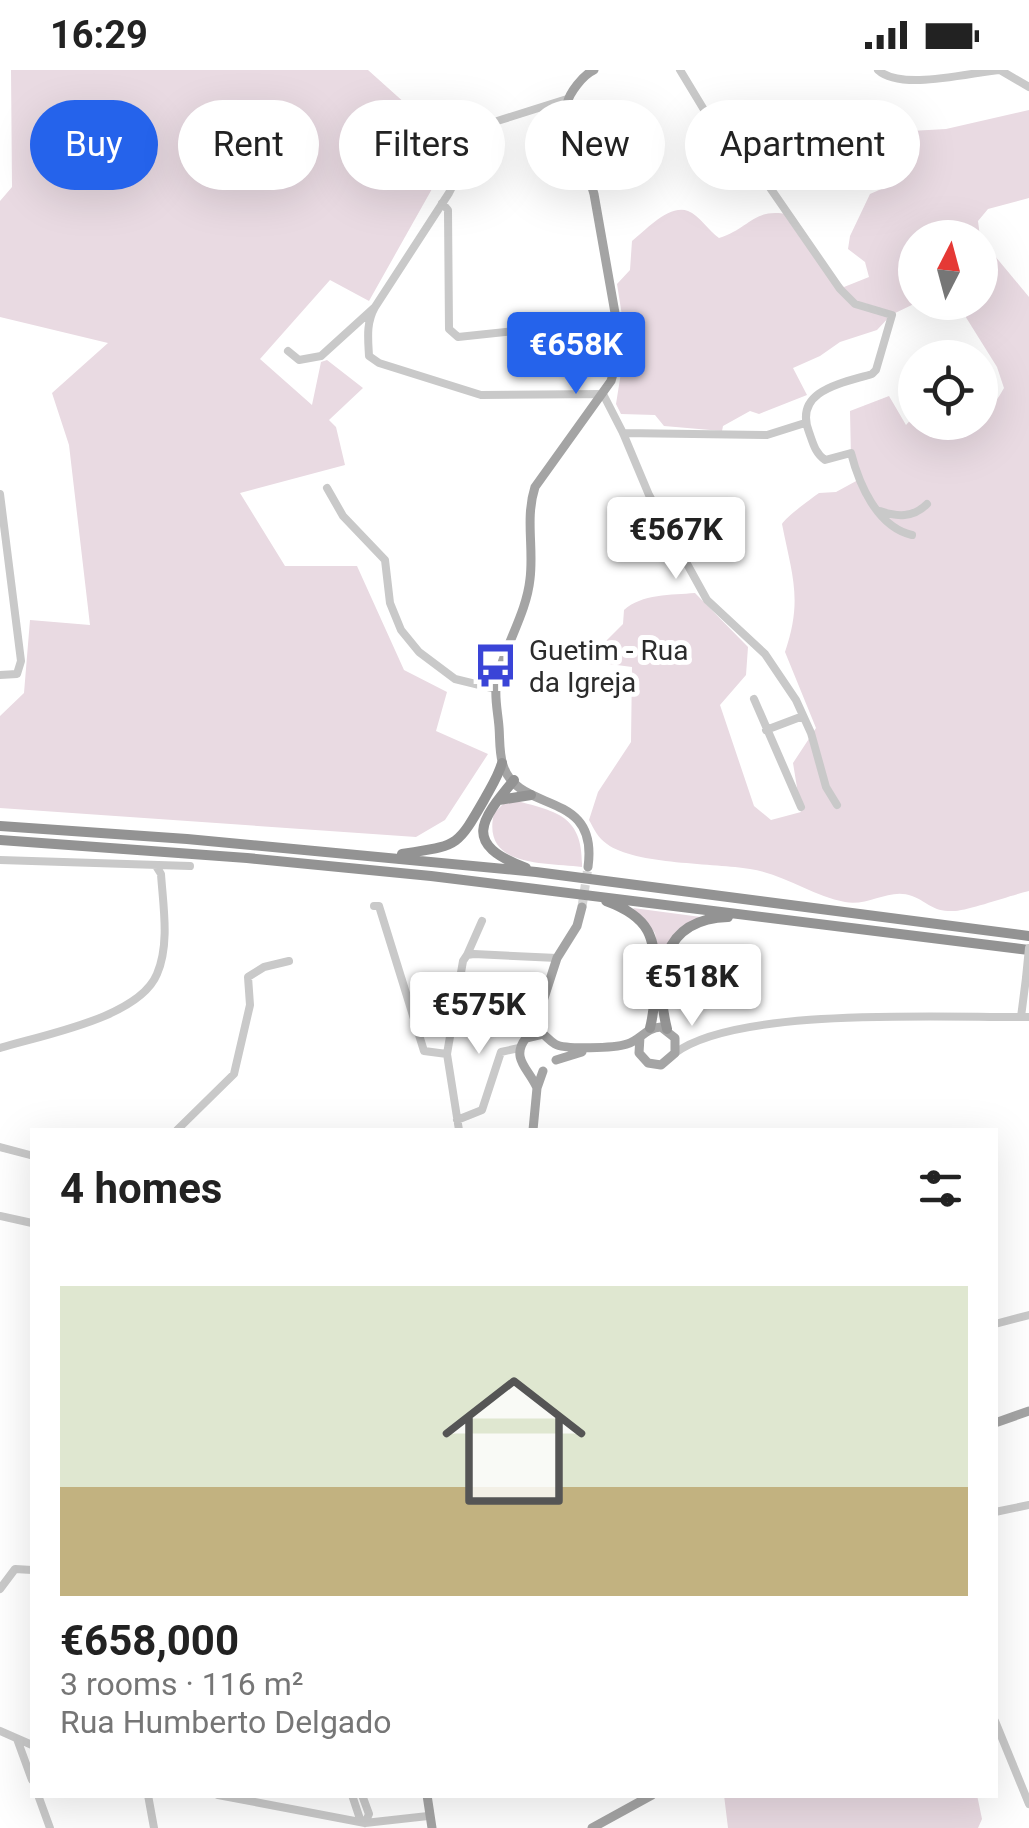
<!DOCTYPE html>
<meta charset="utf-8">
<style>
body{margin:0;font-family:Roboto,sans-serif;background:#f2f2f2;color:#222;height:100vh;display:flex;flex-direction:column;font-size:38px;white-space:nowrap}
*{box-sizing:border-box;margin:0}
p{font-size:32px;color:#767676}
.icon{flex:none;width:55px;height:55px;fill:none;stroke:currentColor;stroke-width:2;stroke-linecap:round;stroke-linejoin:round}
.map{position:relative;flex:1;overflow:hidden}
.sheet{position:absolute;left:30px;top:1058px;width:968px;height:670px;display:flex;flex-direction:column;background:#fff;border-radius:0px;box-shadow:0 10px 40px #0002}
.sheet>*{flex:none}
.top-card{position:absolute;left:30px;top:30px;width:970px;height:90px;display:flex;gap:20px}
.needle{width:65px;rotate:6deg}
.buttons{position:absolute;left:898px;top:150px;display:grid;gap:20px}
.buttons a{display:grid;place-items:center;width:100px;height:100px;border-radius:50%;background:#fff;box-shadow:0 10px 40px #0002;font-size:50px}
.price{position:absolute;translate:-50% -85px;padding:0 22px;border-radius:10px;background:#fff;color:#222;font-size:32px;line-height:65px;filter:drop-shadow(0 2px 5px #0008)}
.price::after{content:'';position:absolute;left:50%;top:60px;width:30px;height:22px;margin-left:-15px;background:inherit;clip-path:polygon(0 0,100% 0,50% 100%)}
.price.on{background:#2563eb;color:#fff}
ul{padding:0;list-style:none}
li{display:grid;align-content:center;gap:20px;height:530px;padding:0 30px}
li+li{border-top:2px solid #e0e0e0}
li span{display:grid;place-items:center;height:310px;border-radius:0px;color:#555}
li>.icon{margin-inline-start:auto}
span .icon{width:180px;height:180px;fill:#fffc;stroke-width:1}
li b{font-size:42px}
h2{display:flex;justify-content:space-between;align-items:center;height:120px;padding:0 30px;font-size:42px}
.tag{padding:0 35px;border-radius:45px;background:#fff;box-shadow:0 10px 40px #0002;font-size:35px;line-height:90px}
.tag.on{background:#2563eb;color:#fff}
.status{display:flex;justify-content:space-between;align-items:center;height:70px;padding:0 50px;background:#fff;direction:ltr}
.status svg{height:28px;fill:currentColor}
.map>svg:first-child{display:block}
.green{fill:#e9dae2}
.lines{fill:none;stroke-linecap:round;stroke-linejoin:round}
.major-tunnel{stroke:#d5d5d5;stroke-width:9;stroke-dasharray:9 4.5;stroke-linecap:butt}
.minor{stroke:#c9c9c9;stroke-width:8}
.major{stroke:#a4a4a4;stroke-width:9}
.highway{stroke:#939393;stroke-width:10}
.minor-bridge{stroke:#c9c9c9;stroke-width:8}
.labels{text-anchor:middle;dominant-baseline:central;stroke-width:10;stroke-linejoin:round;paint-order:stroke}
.poi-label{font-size:28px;fill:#2c2c2c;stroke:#fff;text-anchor:start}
</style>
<div class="status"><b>16:29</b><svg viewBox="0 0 49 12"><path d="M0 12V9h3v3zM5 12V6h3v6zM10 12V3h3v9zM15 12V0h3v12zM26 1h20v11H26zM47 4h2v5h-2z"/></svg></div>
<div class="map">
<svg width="1029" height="1758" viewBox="0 0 1029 1758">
<rect width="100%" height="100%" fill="#fff"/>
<path class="green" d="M11,0H368L455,78L369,231L330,210L260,289L312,335L321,292L327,290L363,318L329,350L336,357L345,395L240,423L285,496H357L404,600L447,622L436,661L488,684L445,750L416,767L0,738V646L24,623L30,550L90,555L69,375L52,323L108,273L0,247V131L12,117Z
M1029,40V128L988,139L978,151L980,167L915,168L916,233L891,245L877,260L840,272L820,286L793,298L807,325L759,344L750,341L723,356L722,361L664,356L655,345L621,344L616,334L626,271L617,214L630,200L632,171C646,160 669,134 688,141C699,145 709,161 719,168C751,158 754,136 791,145L832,205L844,217L869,207L865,192L848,179L850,166L870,124L895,113L910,89L905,70L911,61L946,59Z
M980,168L1029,227V821C1008,826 973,839 955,841C932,842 930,833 912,826C890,817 868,837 845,832C812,826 784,804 750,799C716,793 635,795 607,774C598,768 594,759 589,750L598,722L631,672L632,597L594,592L597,580L623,554L624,540C641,524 672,525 695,523L748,577L746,605L720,635L754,736L771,750L801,742L793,693L816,658L785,582C803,530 792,505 782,454C786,447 812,428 819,423L836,422L858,410L851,388L850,341L889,326L906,355L915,345V352H980V343C993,337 997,330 1004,318L997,297L957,233L980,232Z
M517,731C559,742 583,747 582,797C545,792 481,798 494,743L504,733Z
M633,838L701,847C678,857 664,871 660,896L655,863Z
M724,1725H977L982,1749L978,1758H728Z"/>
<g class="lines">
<path class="major-tunnel" d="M582,837L588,797"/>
<path class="minor" d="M680,0L706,43L746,83L840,219L855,234L892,245L876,300L872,304C843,313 793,320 809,362C813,373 815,383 825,390L851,383C859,414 877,457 912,465
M878,0C901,21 968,3 999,0
M1000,0L1029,17
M442,133L448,140L449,259L458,267L618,250
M375,237C366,253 368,268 369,286L379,293L481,325L603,324L623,363L649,425L707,530L765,584L796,630L811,663L826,717L837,735
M288,281L299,290L321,286L375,237L449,123L468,86L494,52L567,29
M623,363L767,365L805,353
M327,418L343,446L385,490L390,533L401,560L419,582L455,609L496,619
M0,424L21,591L17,604L0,605
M880,441C897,447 913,448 927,434
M754,629L801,737
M766,660L803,646
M0,790L190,796
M374,836H379L424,981L447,984
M467,885L482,851
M1021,947L1026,908
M0,978C42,965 139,948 157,904C170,874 163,835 161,804L156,796
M675,983C738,936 947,948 1029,947
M457,1050L482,1040L501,982L519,978
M177,1060L234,1004L250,935L248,907L264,897L289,891
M459,1060L447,984L463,891L467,885L474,884L557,888
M0,1077L30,1085
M0,1146L32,1153
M995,1254L1029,1245
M995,1442L1029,1435
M0,1519L15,1499L32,1500
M995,1651L1029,1734
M0,1661L32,1675
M17,1669L32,1710
M38,1725L50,1758
M148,1725L154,1758
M218,1725L365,1753L428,1746
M352,1725L361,1752
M362,1725L369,1744L365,1753"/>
<path class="major" d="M588,797C599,718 518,745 503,695C499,683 500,669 499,657C498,644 495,631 496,618C501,580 526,547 530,509C534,478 525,448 535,417L611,311L621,277L594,124L567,34C569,23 583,5 594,0
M532,965L557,888L577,856L582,837
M556,990L582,982
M537,1018C529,999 510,988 526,968L543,964C547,967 550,971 555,974C565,980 615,978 627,974C641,970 645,958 661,957L675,968V983L661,995L648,993L639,983L640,967
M533,1060L537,1018L543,1001
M995,1353L1029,1341
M427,1725L432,1758
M592,1758L652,1725"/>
<path class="highway" d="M514,710C480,751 462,774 526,798
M499,730L531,725
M0,756L187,769L536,802L1029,866
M0,770L247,788L431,806L1029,880
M402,784C457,775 456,779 484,730C491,717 498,707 502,693
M606,831C650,847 656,867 655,911C655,928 654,942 650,958
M667,959C654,905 661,849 728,847"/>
<path class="minor-bridge" d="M1026,908L1029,878"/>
</g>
<defs>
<symbol id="bus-bare" viewBox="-9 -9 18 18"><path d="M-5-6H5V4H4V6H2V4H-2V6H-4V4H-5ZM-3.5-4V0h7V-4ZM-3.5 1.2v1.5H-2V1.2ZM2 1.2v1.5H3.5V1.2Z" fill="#3a44d7" stroke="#fff" stroke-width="2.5" paint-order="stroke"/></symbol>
</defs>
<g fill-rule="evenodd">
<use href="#bus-bare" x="464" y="564" width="63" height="63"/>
</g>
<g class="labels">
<g class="poi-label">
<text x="529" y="580">Guetim - Rua<tspan x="529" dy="32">da Igreja</tspan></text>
</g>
</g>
</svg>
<div class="buttons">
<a><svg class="needle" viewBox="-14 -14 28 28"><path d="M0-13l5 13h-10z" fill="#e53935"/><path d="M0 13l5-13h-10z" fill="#767676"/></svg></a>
<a><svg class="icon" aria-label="locate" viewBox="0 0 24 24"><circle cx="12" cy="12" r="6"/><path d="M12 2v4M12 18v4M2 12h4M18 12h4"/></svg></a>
</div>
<b class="price on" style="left:576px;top:327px">€658K</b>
<b class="price" style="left:676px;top:512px">€567K</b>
<b class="price" style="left:692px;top:959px">€518K</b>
<b class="price" style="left:479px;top:987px">€575K</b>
<div class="top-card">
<a class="tag on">Buy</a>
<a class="tag">Rent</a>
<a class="tag">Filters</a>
<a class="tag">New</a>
<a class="tag">Apartment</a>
</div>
<section class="sheet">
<h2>4 homes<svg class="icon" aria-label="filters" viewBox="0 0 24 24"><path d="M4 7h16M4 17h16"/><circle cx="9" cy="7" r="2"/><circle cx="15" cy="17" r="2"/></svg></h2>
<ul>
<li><span style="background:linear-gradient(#dfe7d0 65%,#c2b280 0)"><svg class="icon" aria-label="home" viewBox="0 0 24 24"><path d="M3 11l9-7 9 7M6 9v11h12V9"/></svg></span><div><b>€658,000</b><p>3 rooms · 116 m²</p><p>Rua Humberto Delgado</p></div></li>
</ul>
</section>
</div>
